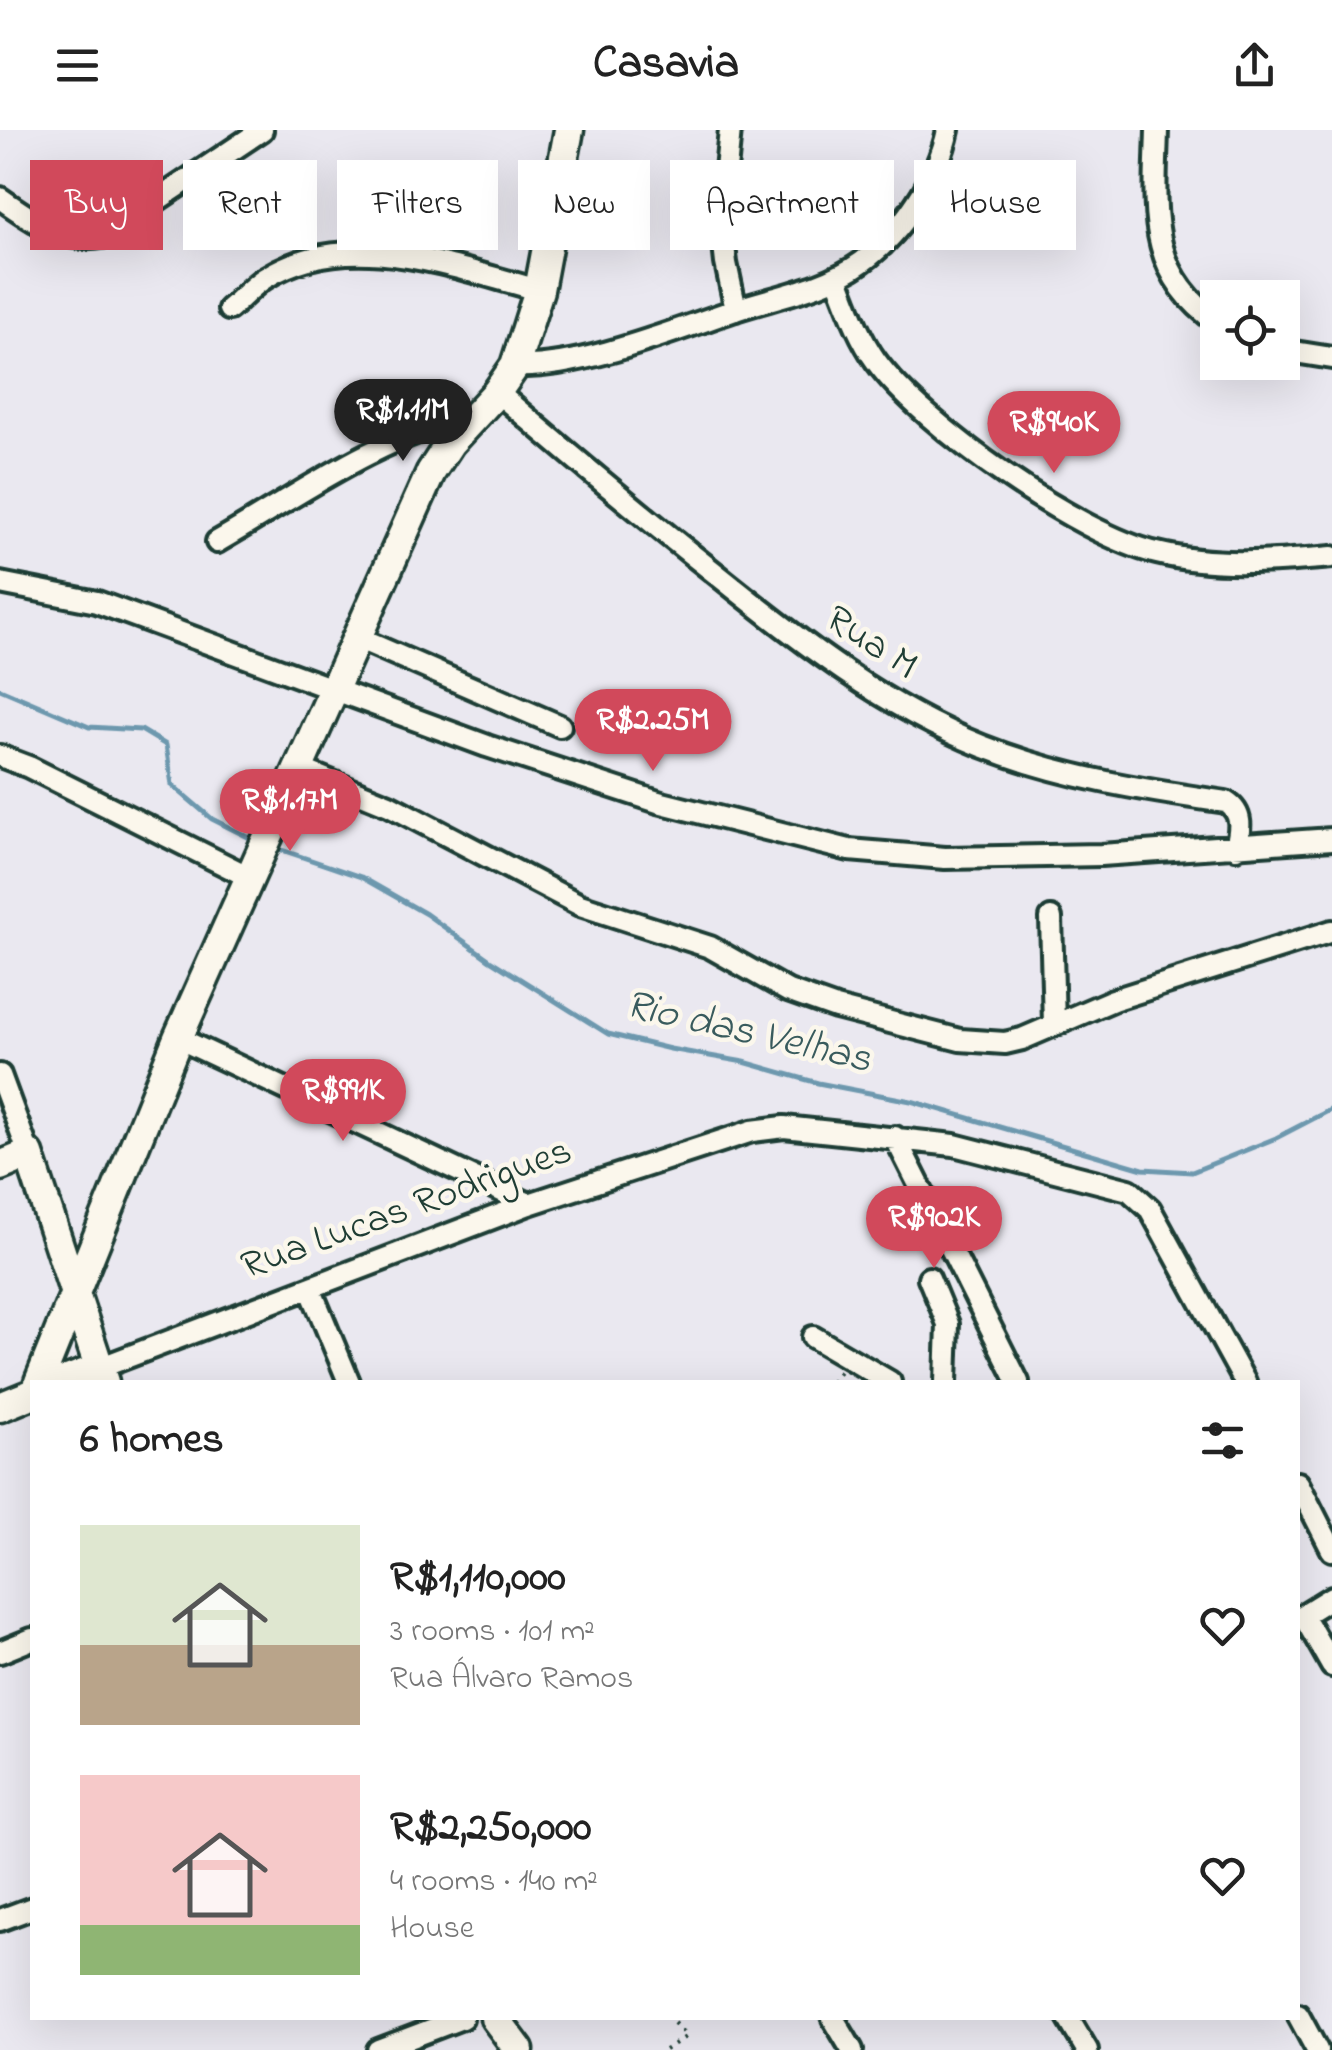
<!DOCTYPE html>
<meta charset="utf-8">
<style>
body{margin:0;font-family:"Indie Flower",sans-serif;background:#f2f2f2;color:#222;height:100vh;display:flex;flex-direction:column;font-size:38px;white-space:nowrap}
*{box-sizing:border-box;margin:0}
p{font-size:32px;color:#767676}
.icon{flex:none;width:55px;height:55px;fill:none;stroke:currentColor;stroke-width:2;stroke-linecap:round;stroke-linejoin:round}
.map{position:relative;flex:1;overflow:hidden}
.sheet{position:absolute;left:30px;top:1250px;width:1270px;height:640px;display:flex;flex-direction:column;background:#fff;border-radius:0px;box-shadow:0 10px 40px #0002}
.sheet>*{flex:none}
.banner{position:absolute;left:30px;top:30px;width:1272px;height:90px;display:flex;gap:20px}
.fabs{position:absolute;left:1200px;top:150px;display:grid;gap:20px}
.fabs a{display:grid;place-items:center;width:100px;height:100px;border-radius:0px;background:#fff;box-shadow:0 10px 40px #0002;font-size:50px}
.price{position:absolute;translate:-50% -85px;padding:0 22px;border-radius:35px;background:#d1495b;color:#fff;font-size:32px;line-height:65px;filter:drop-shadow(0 2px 5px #0008)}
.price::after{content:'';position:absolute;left:50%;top:60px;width:30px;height:22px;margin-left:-15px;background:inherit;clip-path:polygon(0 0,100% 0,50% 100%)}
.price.current{background:#222;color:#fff}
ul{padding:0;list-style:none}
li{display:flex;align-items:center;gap:30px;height:250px;padding:0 50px}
li span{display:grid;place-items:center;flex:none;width:280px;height:200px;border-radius:0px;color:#555}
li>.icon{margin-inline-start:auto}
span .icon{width:120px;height:120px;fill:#fffc;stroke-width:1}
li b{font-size:42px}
h2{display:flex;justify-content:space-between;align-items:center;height:120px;padding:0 50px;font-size:42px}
.tag{padding:0 35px;border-radius:0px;background:#fff;box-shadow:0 10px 40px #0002;font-size:35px;line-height:90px}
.tag.current{background:#d1495b;color:#fff}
header{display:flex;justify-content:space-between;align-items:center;height:130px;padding:0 50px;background:#fff;font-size:45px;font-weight:700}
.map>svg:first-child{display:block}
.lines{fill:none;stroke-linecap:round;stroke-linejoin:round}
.stream{stroke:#6d98ae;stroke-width:5}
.street-casing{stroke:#1f3d34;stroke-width:28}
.secondary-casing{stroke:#1f3d34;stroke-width:35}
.path{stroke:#1f3d34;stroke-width:4;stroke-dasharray:2.5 8;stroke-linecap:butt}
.street{stroke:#fbf7ec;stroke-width:20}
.secondary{stroke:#fbf7ec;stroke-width:28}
.labels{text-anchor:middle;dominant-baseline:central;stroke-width:9;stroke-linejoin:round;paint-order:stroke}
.street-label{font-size:40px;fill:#1f3d34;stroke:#fbf7ec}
.water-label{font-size:42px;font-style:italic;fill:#395b5d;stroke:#fbf7ec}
</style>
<header><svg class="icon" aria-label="menu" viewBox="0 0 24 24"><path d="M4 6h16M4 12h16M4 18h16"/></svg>Casavia<svg class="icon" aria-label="share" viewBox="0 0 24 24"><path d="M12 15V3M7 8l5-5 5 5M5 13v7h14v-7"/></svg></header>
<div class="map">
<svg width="1332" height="1920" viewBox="0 0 1332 1920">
<rect width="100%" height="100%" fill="#eae8f0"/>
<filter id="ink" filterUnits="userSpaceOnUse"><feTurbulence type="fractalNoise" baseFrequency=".01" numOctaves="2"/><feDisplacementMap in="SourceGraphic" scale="20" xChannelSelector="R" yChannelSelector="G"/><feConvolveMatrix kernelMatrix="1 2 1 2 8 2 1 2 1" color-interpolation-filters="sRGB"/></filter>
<g filter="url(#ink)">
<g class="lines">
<path class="stream" d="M0,559L89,597L141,600L166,615L172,655L212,689L258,712
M273,717L361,747L426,784L490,830L608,904L670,919L744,932L818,953L911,971L1143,1039L1192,1042L1276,1008L1332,979"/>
<defs>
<path id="street" d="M730,0L721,89L726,133L736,180
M1157,0C1155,78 1145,142 1218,193
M0,68C32,90 62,114 102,107L262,0
M837,148C848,176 858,206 876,231C923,296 1079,405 1157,423C1213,437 1275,432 1332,427
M229,179C241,169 252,156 265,148C348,95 453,138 539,160
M1282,220L1332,228
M515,236C579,239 673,201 735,180C778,166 826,158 862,132C903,102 938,48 948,0
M497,262C570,325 644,387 720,447C801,512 884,577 982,616C1060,647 1143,660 1226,672C1244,683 1240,700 1236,718
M217,412C299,365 378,306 472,286
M0,453L97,472L487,616L658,672L849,720L945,728L1101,725L1332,709
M355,507L560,596
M0,626L29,637L249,747
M298,638L389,675L580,775L710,817L788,861L836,878L960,910L1005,913L1022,909L1113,870L1332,801
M1051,788L1054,894
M178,908L529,1074
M0,945L29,1024
M895,1007L1018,1252
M929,1148L948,1194L946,1252
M310,1158L349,1252
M813,1207L890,1252
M99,1238L529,1074L752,1001L784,997L954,1015L1129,1060L1150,1079L1245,1252
M1298,1353L1332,1420
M1303,1485L1332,1536
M1298,1488L1332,1467
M0,1522L32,1509
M0,1790L32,1778
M1298,1885L1317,1920
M833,1888L852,1920
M1068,1888L1087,1920
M378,1920L462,1888"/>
<path id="secondary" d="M0,1036L29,1024L104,1252
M39,1252L178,908L431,342L450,313L497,262L515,236L539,160L569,0
M62,1252L99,1238
M0,1277L32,1264
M495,1888L519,1920"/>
</defs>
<use href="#street" class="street-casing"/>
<use href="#secondary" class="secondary-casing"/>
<path class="path" d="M832,1252L840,1241
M665,1920L687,1906L669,1888"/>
<use href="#street" class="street"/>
<use href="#secondary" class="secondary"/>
</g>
</g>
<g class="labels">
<g class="street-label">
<text transform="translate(871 514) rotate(33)">Rua M</text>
<text transform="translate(407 1080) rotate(-20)">Rua Lucas Rodrigues</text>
</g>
<g class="water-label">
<text transform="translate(748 903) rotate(13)">Rio das Velhas</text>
</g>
</g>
</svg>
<div class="fabs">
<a><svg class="icon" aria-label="locate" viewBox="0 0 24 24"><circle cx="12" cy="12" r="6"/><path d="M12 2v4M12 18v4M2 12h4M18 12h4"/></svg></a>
</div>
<b class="price current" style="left:403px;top:334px">R$1.11M</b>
<b class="price" style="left:1054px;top:346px">R$940K</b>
<b class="price" style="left:653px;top:644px">R$2.25M</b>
<b class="price" style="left:290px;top:724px">R$1.17M</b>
<b class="price" style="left:343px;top:1014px">R$991K</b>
<b class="price" style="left:934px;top:1141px">R$902K</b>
<div class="banner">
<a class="tag current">Buy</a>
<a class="tag">Rent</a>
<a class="tag">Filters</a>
<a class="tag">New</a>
<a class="tag">Apartment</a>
<a class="tag">House</a>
</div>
<section class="sheet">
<h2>6 homes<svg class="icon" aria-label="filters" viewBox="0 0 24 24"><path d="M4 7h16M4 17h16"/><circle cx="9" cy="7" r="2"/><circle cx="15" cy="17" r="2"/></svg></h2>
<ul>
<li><span style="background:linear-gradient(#dfe7d0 60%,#b9a48a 0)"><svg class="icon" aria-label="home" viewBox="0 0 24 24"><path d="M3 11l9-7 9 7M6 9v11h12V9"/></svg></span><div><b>R$1,110,000</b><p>3 rooms · 101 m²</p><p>Rua Álvaro Ramos</p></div><svg class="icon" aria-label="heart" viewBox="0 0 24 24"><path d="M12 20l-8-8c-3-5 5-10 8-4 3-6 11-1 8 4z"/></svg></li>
<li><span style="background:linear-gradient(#f6c9c9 75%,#8fb573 0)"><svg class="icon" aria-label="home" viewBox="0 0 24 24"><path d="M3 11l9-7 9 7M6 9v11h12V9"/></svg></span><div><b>R$2,250,000</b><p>4 rooms · 140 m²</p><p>House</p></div><svg class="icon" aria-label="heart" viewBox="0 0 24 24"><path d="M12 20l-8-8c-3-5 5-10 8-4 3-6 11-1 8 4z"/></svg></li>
</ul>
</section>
</div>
